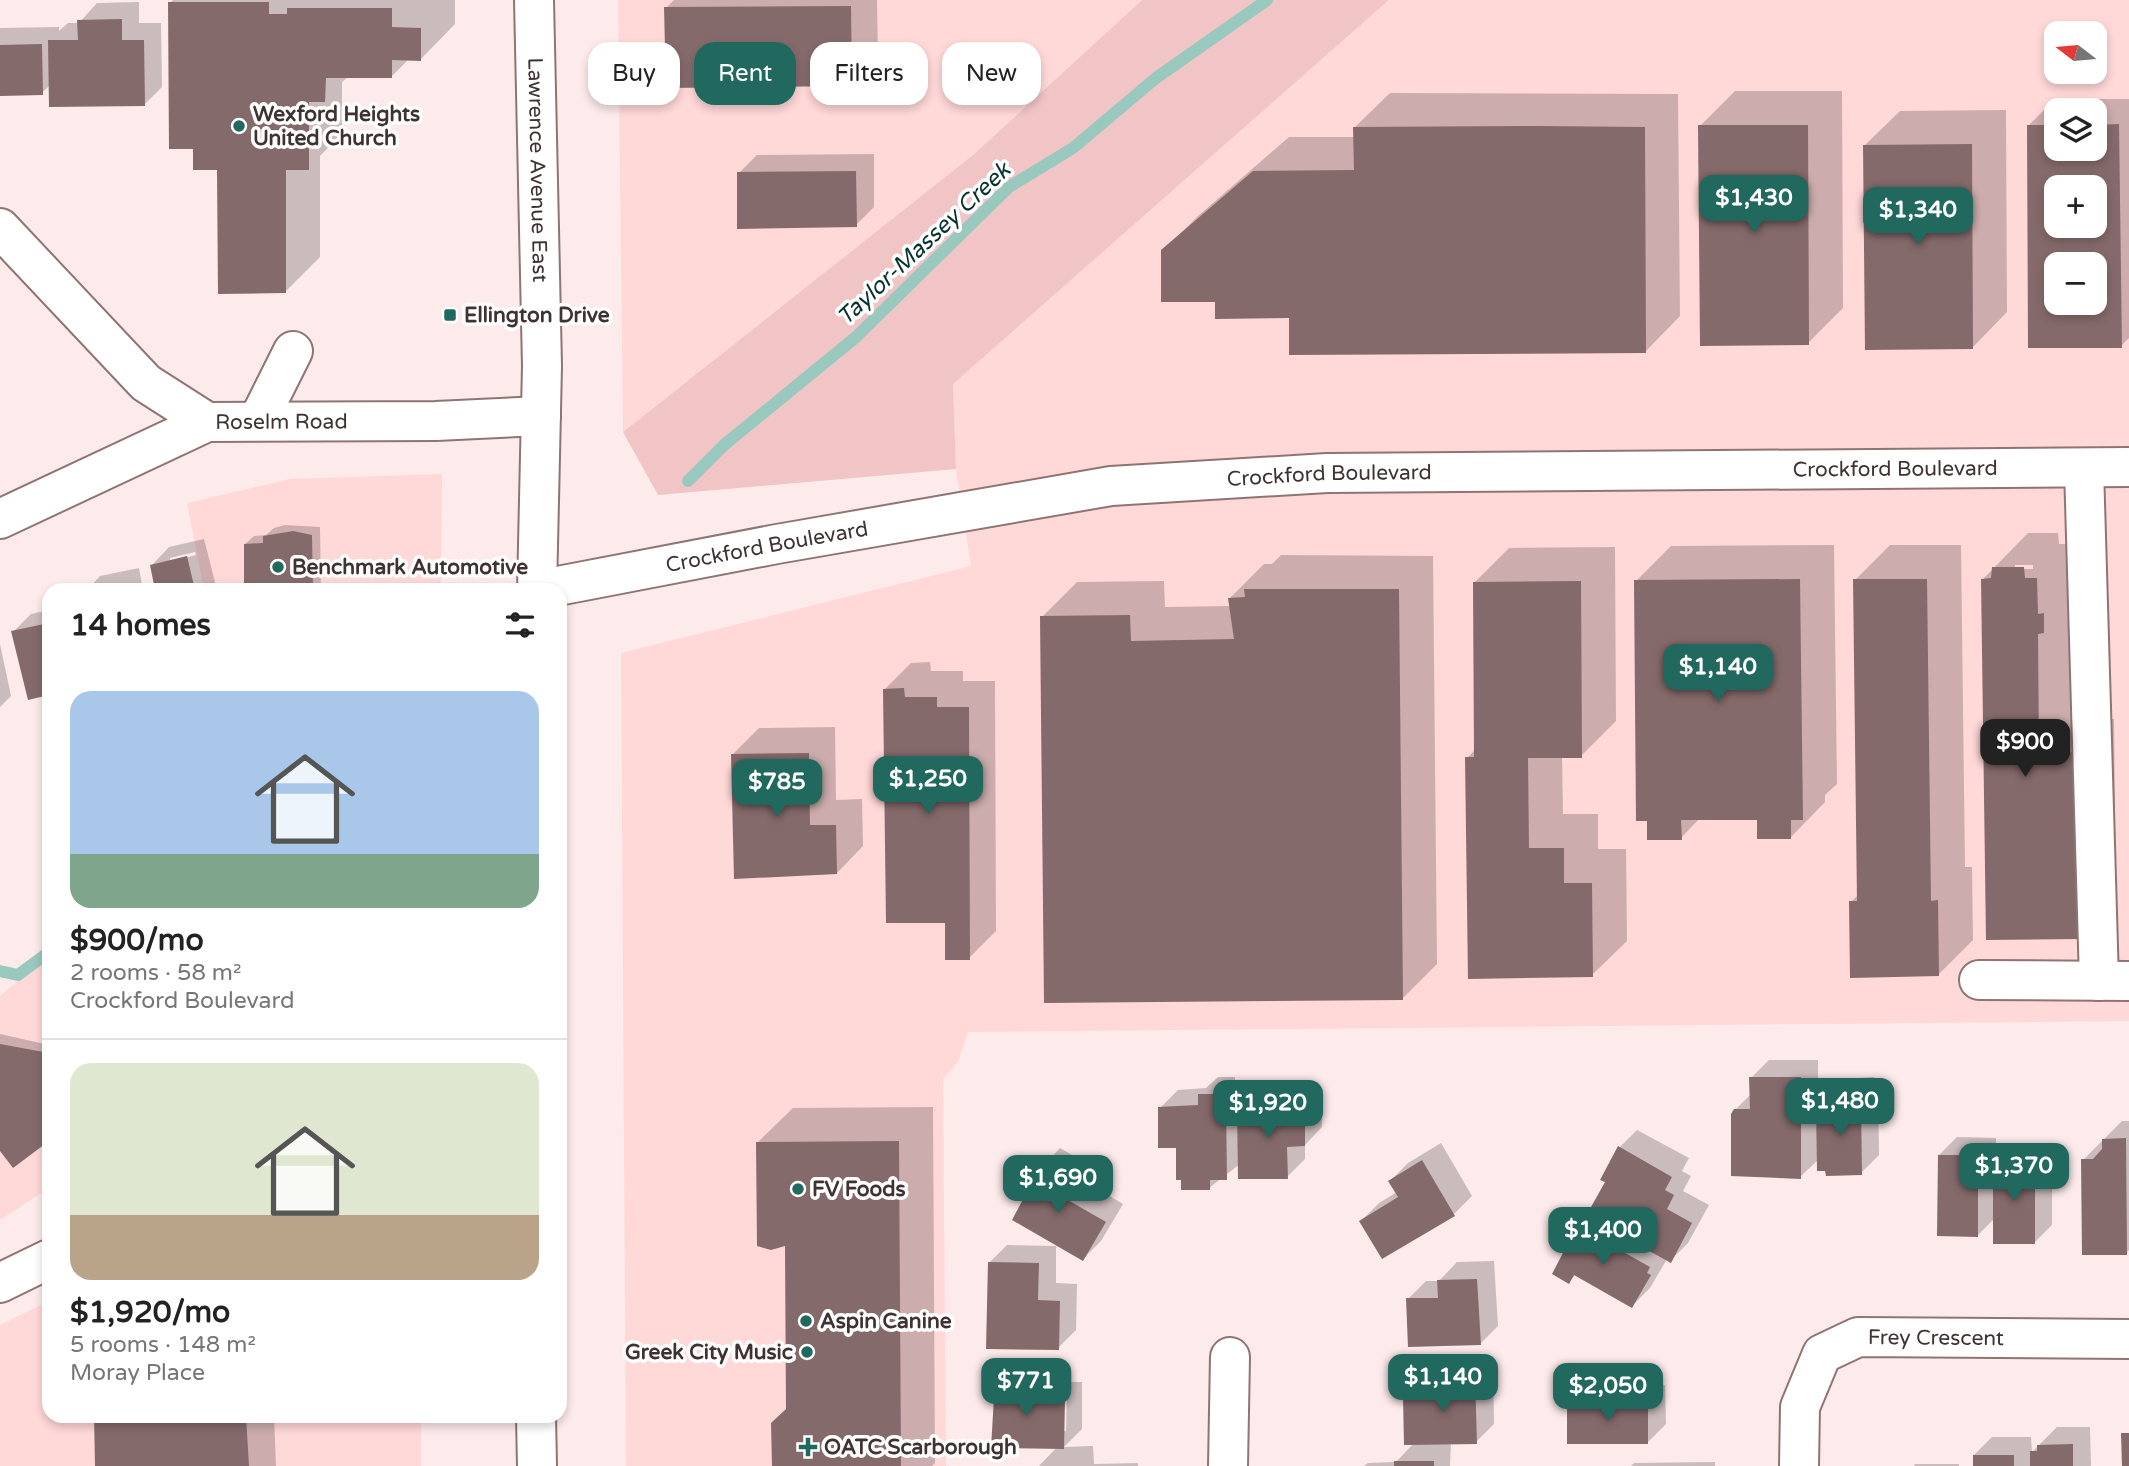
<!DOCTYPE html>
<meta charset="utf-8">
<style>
body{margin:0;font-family:"Varela Round",sans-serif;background:#f6f6f6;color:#222;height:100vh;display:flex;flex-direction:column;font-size:26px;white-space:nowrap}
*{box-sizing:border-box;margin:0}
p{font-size:23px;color:#767676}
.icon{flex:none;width:38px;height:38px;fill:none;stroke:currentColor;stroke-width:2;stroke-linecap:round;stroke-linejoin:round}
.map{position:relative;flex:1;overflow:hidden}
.drawer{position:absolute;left:42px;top:583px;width:525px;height:840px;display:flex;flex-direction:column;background:#fff;border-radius:21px;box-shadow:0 4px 10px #0003}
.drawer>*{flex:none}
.guide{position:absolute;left:588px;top:42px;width:665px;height:63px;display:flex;gap:14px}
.needle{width:46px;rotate:286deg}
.tools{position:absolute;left:2044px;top:21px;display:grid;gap:14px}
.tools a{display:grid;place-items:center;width:63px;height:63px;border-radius:14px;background:#fff;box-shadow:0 4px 10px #0003;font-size:35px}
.price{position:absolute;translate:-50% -60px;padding:0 16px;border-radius:14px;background:#21685e;color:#fff;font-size:23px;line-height:46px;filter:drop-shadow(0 2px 4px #0008)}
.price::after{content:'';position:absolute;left:50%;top:42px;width:21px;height:16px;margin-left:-10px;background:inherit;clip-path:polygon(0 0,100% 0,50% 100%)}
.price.on{background:#222;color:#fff}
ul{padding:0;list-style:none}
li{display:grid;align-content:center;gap:14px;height:371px;padding:0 28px}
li+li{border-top:2px solid #e0e0e0}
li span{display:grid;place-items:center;height:217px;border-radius:21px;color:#555}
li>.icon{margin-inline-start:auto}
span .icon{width:126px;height:126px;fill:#fffc;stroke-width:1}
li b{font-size:30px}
h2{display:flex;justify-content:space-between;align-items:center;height:84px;padding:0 28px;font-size:30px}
.tag{padding:0 24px;border-radius:21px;background:#fff;box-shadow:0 4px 10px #0003;font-size:24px;line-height:63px}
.tag.on{background:#21685e;color:#fff}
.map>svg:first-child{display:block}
.built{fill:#ffd8d8;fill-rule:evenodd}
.green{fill:#f1c5c6}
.shadow{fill:#0003;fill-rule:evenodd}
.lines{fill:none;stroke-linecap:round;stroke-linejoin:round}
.stream{stroke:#99c8be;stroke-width:12}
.building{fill:#856a6b;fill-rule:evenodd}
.minor-casing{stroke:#8f7474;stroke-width:42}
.major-casing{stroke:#8f7474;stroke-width:42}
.minor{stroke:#fff;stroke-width:38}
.major{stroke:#fff;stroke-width:38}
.poi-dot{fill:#21685e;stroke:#fff;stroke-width:2.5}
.labels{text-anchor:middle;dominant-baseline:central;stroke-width:7;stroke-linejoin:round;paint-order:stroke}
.poi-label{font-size:21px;font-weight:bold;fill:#3e3232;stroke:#fff;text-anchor:start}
.street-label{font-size:21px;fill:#3e3232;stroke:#fff}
.water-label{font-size:23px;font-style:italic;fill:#04322c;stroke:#fff}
</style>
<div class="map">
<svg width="2129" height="1466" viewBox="0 0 2129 1466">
<rect width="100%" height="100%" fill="#fdeaeb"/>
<path class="built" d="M618,0H1142L973,155L623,432Z
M1389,0H2129V1021L968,1032L958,1062L943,1079L946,1466H626L621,653L971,566L956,469L953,384ZM2056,33H2095V72H2056ZM2056,110H2095V149H2056ZM2056,187H2095V226H2056ZM2056,264H2095V303H2056Z
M442,474L441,590H204L187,503L290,479Z
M49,954V1188L0,1220V996Z
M49,1301V1416H421V1466H0V1325Z"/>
<path class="green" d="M1142,0H1389L953,384L956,469L658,495L623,432L973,155Z"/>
<path class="shadow" d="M173,0H455V24L421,59H409L392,76L348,77L342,82V133L320,156V257L285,292L219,168L195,148L170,3Z
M674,0H877L878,58L851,84L666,8Z
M139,2V23H161L162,87L144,105L50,85L42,93L0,94V28L59,27V31L68,23H79L97,3Z
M1735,91H1842L1843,308L1808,343L1700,126Z
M1390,93L1678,94L1680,316L1646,351L1291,316L1216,300L1163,251L1198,216L1289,137H1355V127Z
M2055,99H2129V338L2121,346L2030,347L2028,126ZM2056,110H2095V149H2056ZM2056,187H2095V226H2056ZM2056,264H2095V303H2056Z
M2006,110L2007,312L1973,347L1865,145L1900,111Z
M874,154V207L856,225L739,173L757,155Z
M285,525L320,527L321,590H246L245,544L254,536L266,535L274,528Z
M2028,533H2058L2059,544H2071L2073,719H2114L2116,903L2081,937L1983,579ZM2015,565H2033V569H2015Z
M204,539L217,590H157L152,565L169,547ZM195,552L196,555L170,562V558Z
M1834,545L1837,784L1825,795V802L1791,837L1758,818H1700L1681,838L1636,581L1671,546Z
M1890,545H1961L1965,867H1972L1973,940L1938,975L1851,902L1859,894L1855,580Z
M1615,547L1616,721L1581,756H1562L1563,814H1598V849H1626L1627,941L1592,975L1467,758L1476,749L1474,583L1509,548Z
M1281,555L1433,556L1437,964L1403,998L1042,617L1077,582L1164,581L1165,607L1231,606L1230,598L1264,564H1272Z
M139,568L143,590H87L100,576Z
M49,610V694L13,632L31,614Z
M0,644L11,696L0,707Z
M930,662L931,671H963V681H995L996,931L969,958L946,921L885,689L911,663Z
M835,727L836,800L862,799L863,846L837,873L732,755L759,728Z
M0,1034L49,1045V1139L0,1148Z
M1769,1060H1818V1106L1836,1088H1850L1860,1078L1874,1077L1875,1088H1878L1879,1155L1861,1173L1819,1159L1800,1177L1735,1110L1751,1094V1078Z
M1218,1077H1235V1088L1243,1087V1102L1257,1089L1322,1090V1127L1305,1145V1159L1287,1177L1240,1164L1209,1188L1178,1146L1160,1108L1178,1090L1206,1088Z
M933,1107L935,1463L932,1466H774L787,1409L786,1244L758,1142L793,1108Z
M2122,1121H2129V1250L2126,1253L2083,1160Z
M1637,1130L1689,1158L1682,1171L1691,1176L1683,1191L1709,1205L1688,1243L1670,1261L1667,1259L1650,1288L1632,1306L1576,1274L1569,1282L1579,1227L1590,1216L1607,1181L1620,1147Z
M1957,1137L1996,1138V1162L2012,1145H2052V1225L2034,1243L1995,1218L1978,1235L1939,1155Z
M1441,1143L1472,1196L1454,1214L1383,1257L1361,1221L1379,1203L1397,1192L1390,1181L1408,1163Z
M1060,1148L1091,1166L1083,1180L1123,1204L1101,1241L1083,1259L1043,1166Z
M1007,1245L1056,1246V1283L1077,1284L1076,1330L1058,1348L989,1263Z
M1494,1261L1498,1326L1480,1344L1408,1299L1426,1281H1439L1457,1262Z
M1493,1359L1494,1424L1476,1442H1451L1450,1466H1364L1368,1463L1396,1462L1414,1443L1405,1397L1423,1380L1435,1379L1453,1360Z
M1014,1363L1052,1364L1051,1382H1082V1429L1064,1447L1093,1446L1094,1464L1138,1463V1466H1039L1057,1447L996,1381ZM1063,1390H1067L1066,1431H1063Z
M1665,1385L1666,1424L1648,1442L1568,1404L1586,1386Z
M96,1416H274L276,1466H97Z
M2057,1427H2090L2091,1466H1974V1455L1992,1437H2031L2032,1452Z
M1715,1462V1466H1631L1634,1463Z
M1915,1464H1959V1466H1914Z"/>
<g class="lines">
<path class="stream" d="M688,481L724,445L856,337L1009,187L1073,148L1156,78L1267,0
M0,971L18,975L49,952"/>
</g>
<path class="building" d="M168,2H269V14H287V8H392V27L421,28V61L392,60V78H326L325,102H309V170H286V293L218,294L217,170H193V149H169Z
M851,6L852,86L666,88L664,7Z
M122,19V40H144L145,106L49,107L48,40H78L77,20Z
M42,44L43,95L0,96V45Z
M2119,124L2122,348H2028L2027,125H2056V149H2095V125ZM2056,187H2095V226H2056ZM2056,264H2095V303H2056Z
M1698,125H1808L1809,345L1700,346Z
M1537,126L1645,127L1646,353L1289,355V318L1215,319V302H1161V250L1253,171L1354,170L1353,127Z
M1972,144L1973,349L1865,350L1863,145Z
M856,171L857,227L737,229V172Z
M293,531L312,535L313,590H244V544L263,543V536Z
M187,556L195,590H155L150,565Z
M1992,567H2024L2025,578H2037L2038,614L2044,613V633L2038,634L2039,753L2080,752L2082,939L1986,940L1981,579L1991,578Z
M1800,579L1803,820H1791V839H1757V820H1681L1682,840H1647V821H1636L1634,580Z
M1853,579H1927L1931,901L1938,900L1939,976L1850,978L1849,901H1857Z
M1581,581L1582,758H1528L1529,848H1564V883H1592L1593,977L1468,979L1465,757H1474L1473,582Z
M121,585L122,590H105L104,589Z
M1244,589H1399L1403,1000L1044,1003L1040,616L1130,615L1131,641L1234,639L1228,598L1245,597Z
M49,623V695L28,700L11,631Z
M904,688L905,697H937V707H969L970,960H945V923H886L883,689Z
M809,753L810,825H836L837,874L734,879L731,754Z
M0,1044L49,1053V1141L13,1168L0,1151Z
M1749,1077H1801V1179L1731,1176V1114L1734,1109H1750Z
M1198,1094H1218V1105H1226L1227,1180H1210V1190H1181V1180H1176V1148H1158V1107L1198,1105Z
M1841,1095H1857L1858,1105H1861L1862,1175L1826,1176L1825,1171H1817L1816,1105H1841Z
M1287,1105V1108H1305V1146L1287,1147L1288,1179H1238L1237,1106Z
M2126,1138L2127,1255H2082L2081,1159H2093L2102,1149V1139Z
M899,1141L901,1466H772L771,1423L786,1409L785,1246L771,1250L757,1246L756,1142Z
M1618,1146L1672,1177L1665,1190L1674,1195L1667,1209L1692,1223L1671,1263L1586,1216L1605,1182L1600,1180Z
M1938,1155H1978V1237L1937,1236Z
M1422,1160L1455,1216L1382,1259L1359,1221L1398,1197L1388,1181Z
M1993,1162L2035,1163V1244H1993Z
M1041,1165L1074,1184L1066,1199L1106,1222L1083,1261L1012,1220Z
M1577,1226L1650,1267L1647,1273L1651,1275L1632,1308L1574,1275L1569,1284L1552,1274Z
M988,1262L1039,1263L1038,1300L1060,1301L1059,1350L986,1349Z
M1477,1279L1481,1345L1408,1347L1406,1298H1438L1437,1280Z
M1475,1376L1477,1444L1404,1445L1403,1397L1434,1396L1433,1377Z
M995,1380L1035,1381L1034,1399H1065L1064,1449L991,1448Z
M1648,1402V1444H1567V1403Z
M94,1416H246L249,1466H95Z
M2121,1433H2129V1466H2122Z
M2073,1444V1466H2030V1451H2037V1445Z
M1973,1455H2014V1466H1973Z
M1394,1461H1434V1466H1394Z"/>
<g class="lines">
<defs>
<g id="minor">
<path d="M0,228L146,383L207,422"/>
<path d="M258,421L293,351"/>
<path d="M2084,468L2099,981"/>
<path id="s1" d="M0,519L207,422L436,421L541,416"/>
<path id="s2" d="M537,590L777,544L1111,486L1327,473L2129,467"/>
<path d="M1979,980L2129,981"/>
<path d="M0,1283L49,1259"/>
<path d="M1228,1466L1230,1357"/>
<path id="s3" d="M1799,1466L1800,1407L1822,1354L1858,1337L2129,1339"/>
</g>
<g id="major">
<path id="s4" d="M534,0L542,366L537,590"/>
<path d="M536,1416L537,1466"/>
</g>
</defs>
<use href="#minor" class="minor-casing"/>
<use href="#major" class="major-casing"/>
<use href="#minor" class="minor"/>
<use href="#major" class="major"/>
</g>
<g class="poi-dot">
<circle cx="239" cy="126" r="7"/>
<rect x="443" y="308" width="14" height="14" rx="3.5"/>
<circle cx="278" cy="567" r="7"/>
<circle cx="798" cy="1189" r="7"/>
<circle cx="806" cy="1321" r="7"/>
<circle cx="807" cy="1352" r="7"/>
<path d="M804.5 1436.5h7v7h7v7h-7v7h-7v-7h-7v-7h7z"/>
</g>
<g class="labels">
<g class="poi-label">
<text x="253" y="114">Wexford Heights<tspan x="253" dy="24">United Church</tspan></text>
<text x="464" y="315">Ellington Drive</text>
<text x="292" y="567">Benchmark Automotive</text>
<text x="812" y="1189">FV Foods</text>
<text x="820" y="1321">Aspin Canine</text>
<text x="793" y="1352" text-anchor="end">Greek City Music</text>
<text x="824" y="1447">OATC Scarborough</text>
</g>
<g class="street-label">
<text stroke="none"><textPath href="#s4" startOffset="170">Lawrence Avenue East</textPath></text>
<text stroke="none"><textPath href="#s1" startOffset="303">Roselm Road</textPath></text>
<text stroke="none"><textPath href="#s2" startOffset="1368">Crockford Boulevard</textPath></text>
<text stroke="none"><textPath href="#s2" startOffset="802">Crockford Boulevard</textPath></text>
<text stroke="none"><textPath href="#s2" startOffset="234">Crockford Boulevard</textPath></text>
<text stroke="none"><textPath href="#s3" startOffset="234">Frey Crescent</textPath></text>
</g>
<g class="water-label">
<text transform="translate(924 244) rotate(-43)">Taylor-Massey Creek</text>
</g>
</g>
</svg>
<div class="tools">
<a><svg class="needle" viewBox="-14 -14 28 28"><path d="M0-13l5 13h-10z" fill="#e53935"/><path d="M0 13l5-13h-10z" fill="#767676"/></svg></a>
<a><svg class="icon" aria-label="layers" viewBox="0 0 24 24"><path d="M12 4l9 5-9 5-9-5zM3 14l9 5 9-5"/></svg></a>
<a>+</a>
<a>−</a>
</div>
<b class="price" style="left:1754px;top:235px">$1,430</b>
<b class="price" style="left:1918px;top:247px">$1,340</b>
<b class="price" style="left:1718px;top:704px">$1,140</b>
<b class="price on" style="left:2025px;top:779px">$900</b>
<b class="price" style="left:928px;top:816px">$1,250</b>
<b class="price" style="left:777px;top:819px">$785</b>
<b class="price" style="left:1840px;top:1138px">$1,480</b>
<b class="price" style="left:1268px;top:1140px">$1,920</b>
<b class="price" style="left:2014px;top:1203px">$1,370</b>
<b class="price" style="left:1058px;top:1215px">$1,690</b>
<b class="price" style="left:1603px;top:1267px">$1,400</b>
<b class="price" style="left:1443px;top:1414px">$1,140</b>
<b class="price" style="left:1026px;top:1418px">$771</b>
<b class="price" style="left:1608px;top:1423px">$2,050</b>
<div class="guide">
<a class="tag">Buy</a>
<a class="tag on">Rent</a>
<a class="tag">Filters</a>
<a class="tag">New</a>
</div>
<section class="drawer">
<h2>14 homes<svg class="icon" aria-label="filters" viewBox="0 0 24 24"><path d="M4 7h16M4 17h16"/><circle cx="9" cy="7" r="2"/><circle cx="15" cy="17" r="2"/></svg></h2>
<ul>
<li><span style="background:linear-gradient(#a9c7e8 75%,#7fa58c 0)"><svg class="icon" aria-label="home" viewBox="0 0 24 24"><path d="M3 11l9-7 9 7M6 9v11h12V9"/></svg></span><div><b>$900/mo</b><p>2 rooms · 58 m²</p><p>Crockford Boulevard</p></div></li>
<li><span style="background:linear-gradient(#dfe7d0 70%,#b9a48a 0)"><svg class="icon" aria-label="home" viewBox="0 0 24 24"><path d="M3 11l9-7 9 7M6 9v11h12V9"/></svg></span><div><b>$1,920/mo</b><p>5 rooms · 148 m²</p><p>Moray Place</p></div></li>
</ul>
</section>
</div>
